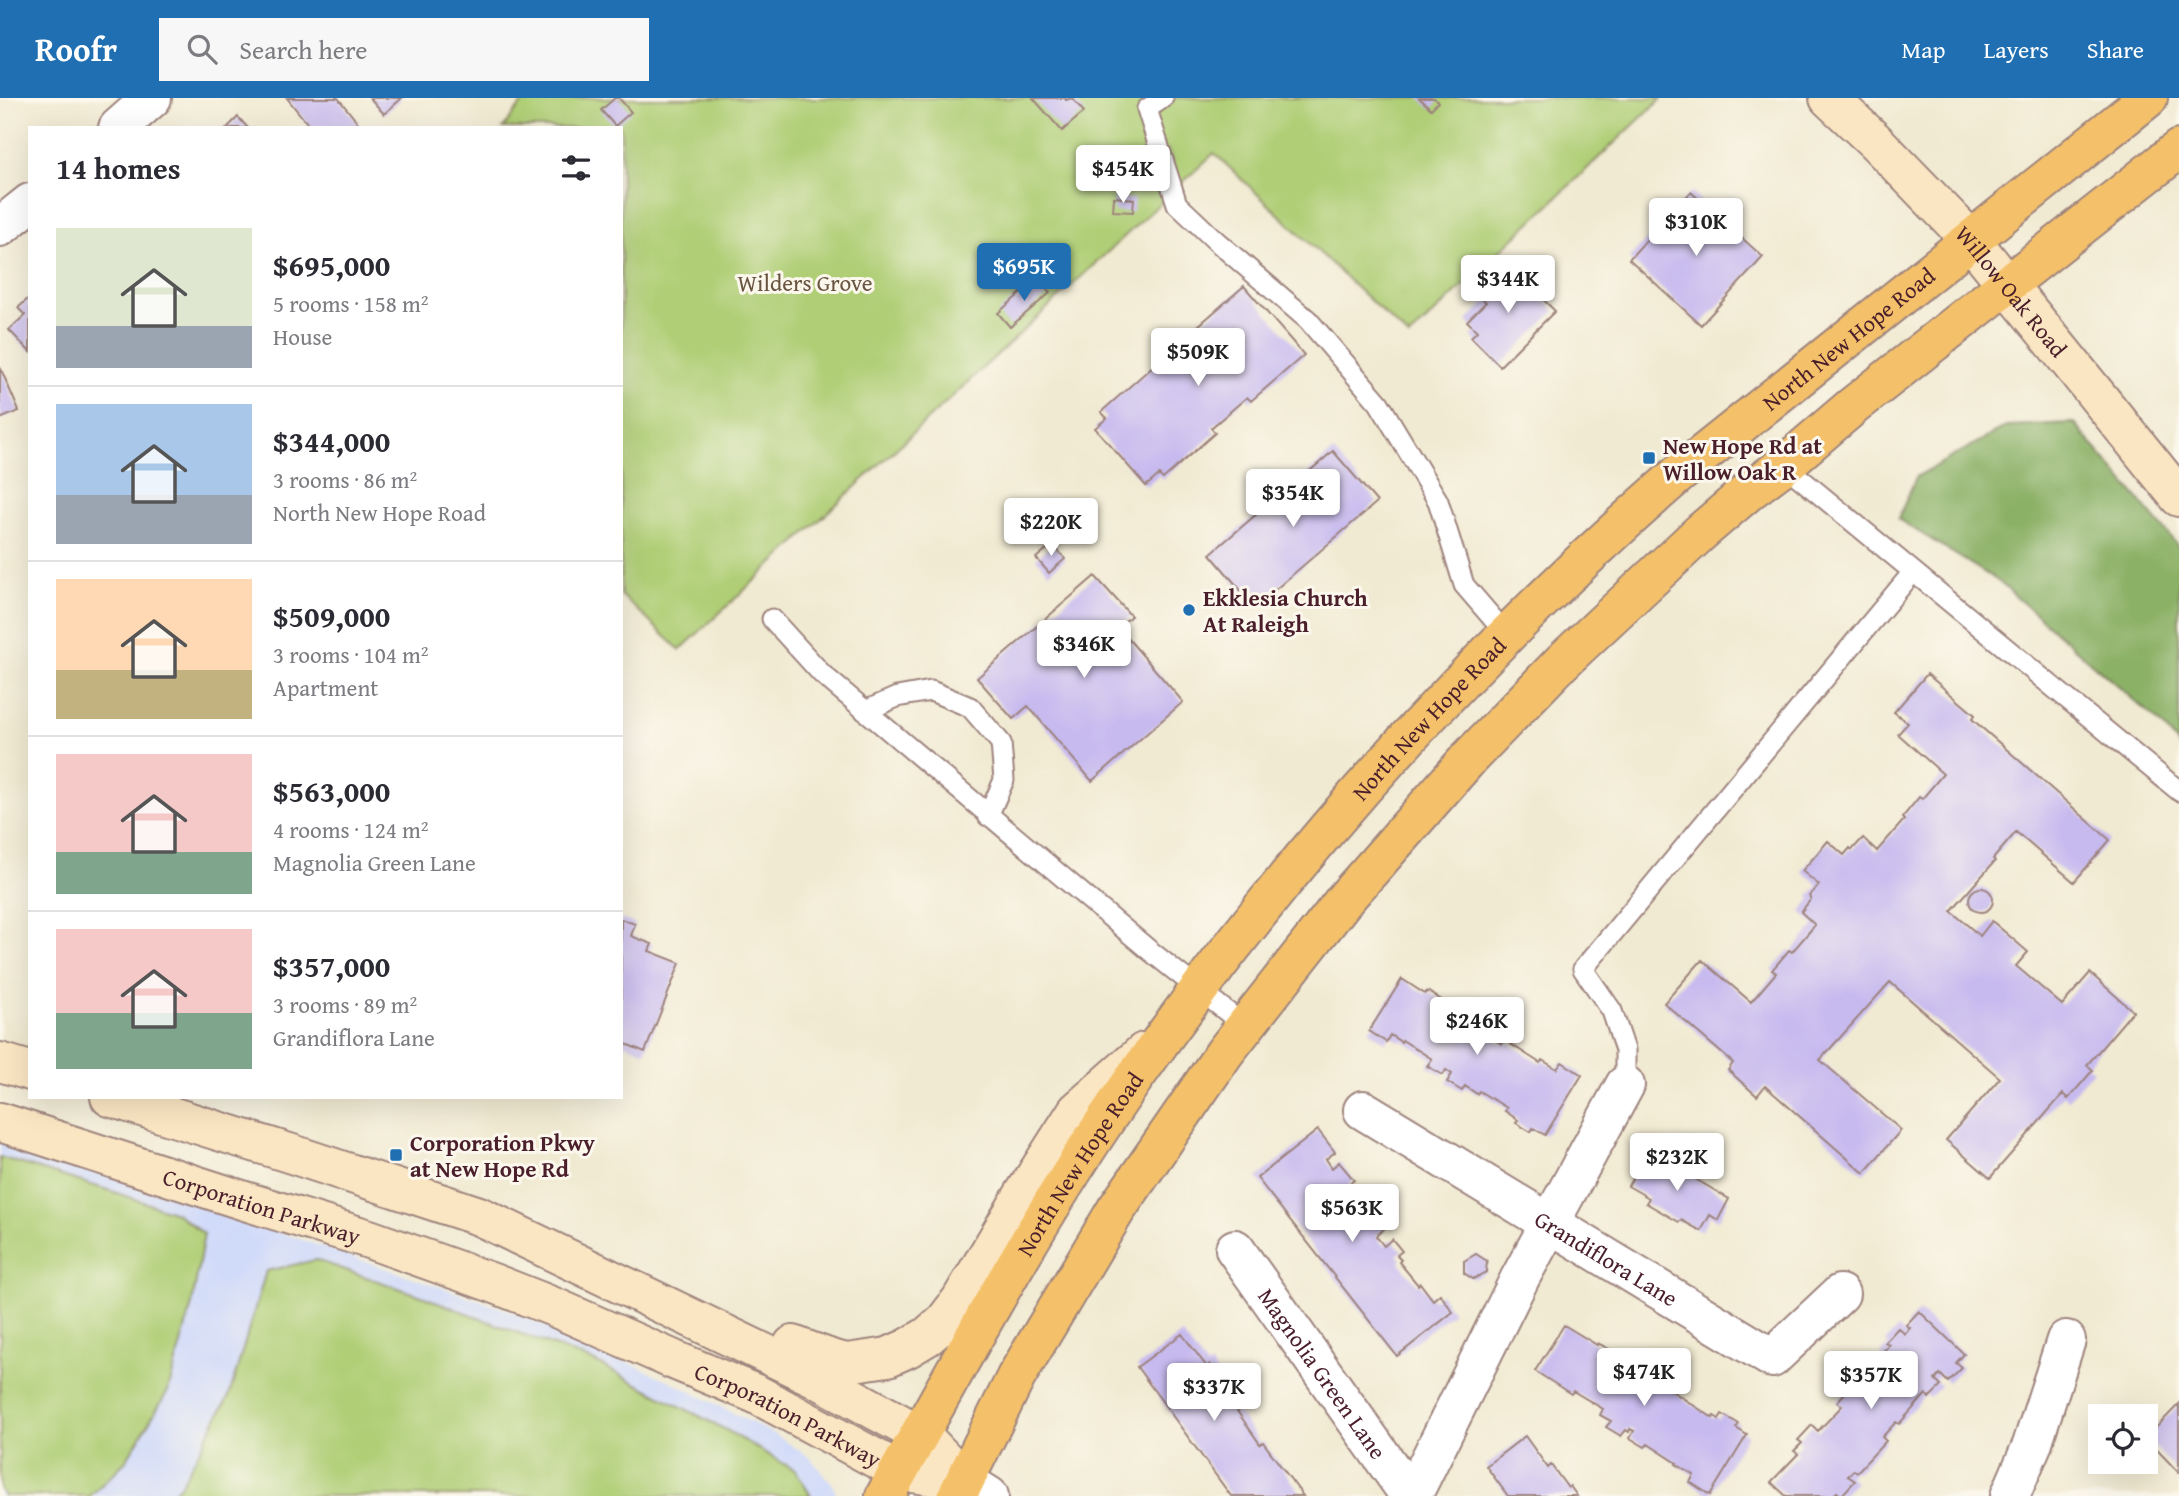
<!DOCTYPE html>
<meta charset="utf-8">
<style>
body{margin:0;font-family:"Gentium Book Plus",serif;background:#f7f7f7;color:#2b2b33;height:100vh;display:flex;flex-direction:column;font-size:26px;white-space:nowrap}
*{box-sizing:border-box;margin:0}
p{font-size:23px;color:#7c7c81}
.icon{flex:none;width:38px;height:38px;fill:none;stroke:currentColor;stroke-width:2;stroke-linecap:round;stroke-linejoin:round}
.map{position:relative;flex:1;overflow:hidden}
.panel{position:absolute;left:28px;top:28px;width:595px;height:973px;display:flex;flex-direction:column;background:#fff;border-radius:0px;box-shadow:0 7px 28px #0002}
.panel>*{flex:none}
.buttons{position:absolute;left:2088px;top:1306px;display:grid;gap:14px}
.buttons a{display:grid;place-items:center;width:70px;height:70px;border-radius:0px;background:#fff;box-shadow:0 7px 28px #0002;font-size:35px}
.price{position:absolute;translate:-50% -60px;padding:0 16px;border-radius:7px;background:#fff;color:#222;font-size:23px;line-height:46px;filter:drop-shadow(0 2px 4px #0008)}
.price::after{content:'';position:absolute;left:50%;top:42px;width:21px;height:16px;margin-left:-10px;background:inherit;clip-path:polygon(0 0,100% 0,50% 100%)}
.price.selected{background:#1f6fb2;color:#fff}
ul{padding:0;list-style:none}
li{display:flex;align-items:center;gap:21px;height:175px;padding:0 28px}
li+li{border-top:2px solid #e1e1e2}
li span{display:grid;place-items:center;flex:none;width:196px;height:140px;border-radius:0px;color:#555}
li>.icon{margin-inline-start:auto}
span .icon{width:84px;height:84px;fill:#fffc;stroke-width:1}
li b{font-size:30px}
h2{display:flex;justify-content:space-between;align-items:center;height:84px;padding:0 28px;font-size:30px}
header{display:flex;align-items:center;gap:42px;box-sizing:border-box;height:98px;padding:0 35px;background:#1f6fb2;color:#fff}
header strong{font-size:33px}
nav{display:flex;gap:38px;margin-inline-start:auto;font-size:24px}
.search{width:490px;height:63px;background:#f7f7f7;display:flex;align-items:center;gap:18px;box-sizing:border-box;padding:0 24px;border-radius:0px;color:#7c7c81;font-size:26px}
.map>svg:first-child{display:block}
.built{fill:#d0daf9}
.green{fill:#afce75;stroke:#7c7650;stroke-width:2}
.forest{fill:#8bb166;stroke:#6a6848;stroke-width:2}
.building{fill:#c7baef}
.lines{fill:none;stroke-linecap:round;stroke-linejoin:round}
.lane-casing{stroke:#9e847e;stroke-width:23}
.street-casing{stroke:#9e847e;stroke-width:42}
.secondary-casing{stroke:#9e847e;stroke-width:42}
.primary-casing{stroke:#9e847e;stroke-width:42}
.lane{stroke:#fff;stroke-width:19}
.street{stroke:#fff;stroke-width:38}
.secondary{stroke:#fbe6c3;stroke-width:38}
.primary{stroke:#f4c16a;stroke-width:38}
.poi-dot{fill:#1f6fb2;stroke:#fbf7ec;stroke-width:2.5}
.labels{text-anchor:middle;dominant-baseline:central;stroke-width:6;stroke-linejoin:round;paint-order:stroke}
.park-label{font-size:23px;fill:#685441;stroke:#fbf7ec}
.street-label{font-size:23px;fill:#4a1f2b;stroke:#fbf7ec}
.poi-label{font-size:23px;font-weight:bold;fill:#4a1f2b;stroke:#fbf7ec;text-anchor:start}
</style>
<header>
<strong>Roofr</strong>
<div class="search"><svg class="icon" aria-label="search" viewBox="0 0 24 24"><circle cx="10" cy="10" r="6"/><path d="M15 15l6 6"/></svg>Search here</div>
<nav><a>Map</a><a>Layers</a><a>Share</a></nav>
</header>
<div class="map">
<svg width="2179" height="1398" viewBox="0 0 2179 1398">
<rect width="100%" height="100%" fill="#fbf7ec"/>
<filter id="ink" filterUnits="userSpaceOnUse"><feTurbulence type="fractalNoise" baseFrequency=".0143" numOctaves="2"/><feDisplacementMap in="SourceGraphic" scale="14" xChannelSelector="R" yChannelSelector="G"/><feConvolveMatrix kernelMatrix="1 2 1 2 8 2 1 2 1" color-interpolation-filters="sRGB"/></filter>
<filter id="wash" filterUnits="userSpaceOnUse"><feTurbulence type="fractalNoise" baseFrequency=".00686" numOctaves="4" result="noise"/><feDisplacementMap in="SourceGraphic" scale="28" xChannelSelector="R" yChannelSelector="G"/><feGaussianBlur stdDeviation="1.57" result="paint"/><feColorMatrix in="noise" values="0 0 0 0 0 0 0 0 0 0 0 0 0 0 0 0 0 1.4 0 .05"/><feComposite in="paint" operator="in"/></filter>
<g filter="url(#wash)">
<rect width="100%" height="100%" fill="#f1ead2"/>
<path class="built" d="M0,1044L198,1106L513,1214L670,1283L776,1337L809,1359L832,1385L837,1398H0Z"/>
<path class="green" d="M526,0H1662L1409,239L1214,55L680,552L621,497V30H503Z
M0,1059L111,1093L176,1115L204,1136L192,1206L168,1293L125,1364L90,1398H4L0,1392Z
M316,1162L419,1197L593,1263L726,1332L796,1373L811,1398H170L181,1386L229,1298L266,1173Z"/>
<path class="forest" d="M2074,325L2179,449V647L2161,626L1998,483L1898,421L1916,379L2007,328Z"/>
<g id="blocks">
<path class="building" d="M287,0H338L362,30H311Z
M370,0H402L384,16Z
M615,0H619L631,14L615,28L601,12Z
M1033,0H1065L1066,2L1072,0L1084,14L1062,33Z
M1419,0H1434L1438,4L1431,11Z
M238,19L248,30H227Z
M1691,94L1763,159L1701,227L1629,161Z
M1114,99L1134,101L1133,114L1113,113Z
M1508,167L1555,213L1500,268L1471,239L1477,233L1467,223L1486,204L1478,197Z
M1037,181L1050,195L1010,229L998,215Z
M1244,188L1304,257L1251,303L1247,299L1211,330L1215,335L1163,381L1159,377L1146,388L1095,330L1107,320L1101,314L1155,266L1160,271L1195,240L1190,235Z
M30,199V254L9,232L25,217L18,210Z
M0,269L19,313L0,321Z
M1333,353L1377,404L1255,509L1210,456L1259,414L1255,409L1269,396L1275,403Z
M1053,446L1065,461L1049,475L1036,460Z
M1095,478L1131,518L1118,529L1183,604L1092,683L1028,608L1013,621L977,580Z
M1927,576L1975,617L1972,621L2110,742L2074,784L2016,734L1993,761L1995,763L1951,813L1980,838L1992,823L2028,854L2016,868L2062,907L2090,875L2133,913L2087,967L2093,972L2068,1001L2063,996L1990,1080L1946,1042L2000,980L1890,884L1820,962L1901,1032L1864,1075L1765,988L1757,998L1728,972L1733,965L1664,905L1702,862L1751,904L1776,875L1772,872L1789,852L1792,854L1815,827L1801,814L1811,801L1809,798L1819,787L1802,773L1828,743L1844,757L1850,750L1852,752L1863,740L1877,753L1904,722L1902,720L1919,699L1922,701L1943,676L1898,636L1908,625L1894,614Z
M1969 802a12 12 0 1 1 24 0a12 12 0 1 1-24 0Z
M621,821L635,826L631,838L652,846L649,853L680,865L645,954L621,944Z
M1402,881L1425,896L1427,893L1463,915L1461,917L1484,931L1483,934L1502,946L1504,942L1540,965L1542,962L1557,971L1562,964L1582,977L1545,1037L1533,1030L1531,1034L1516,1025L1518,1022L1505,1013L1507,1010L1479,993L1477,996L1465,988L1462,993L1447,984L1452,976L1446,972L1443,977L1427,968L1432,961L1402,942L1401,944L1390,937L1386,944L1369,933Z
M1318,1032L1335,1054L1326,1061L1332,1070L1339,1064L1354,1082L1346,1088L1368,1116L1366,1118L1370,1124L1377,1118L1386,1129L1376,1138L1384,1148L1392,1141L1402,1153L1397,1157L1401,1162L1399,1164L1418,1187L1420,1185L1433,1202L1440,1196L1453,1214L1397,1258L1257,1080Z
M1648,1053L1729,1101L1718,1122L1710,1117L1701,1133L1681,1122L1679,1124L1646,1105L1649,1100L1628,1088Z
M1476,1156L1487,1163L1486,1174L1473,1181L1464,1175V1163Z
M1919,1213L1964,1256L1956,1265L1962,1270L1948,1284L1940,1276L1935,1282L1941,1288L1929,1300L1926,1296L1899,1326L1896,1324L1882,1339L1886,1343L1857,1374L1854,1372L1848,1378L1855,1383L1841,1398L1837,1394L1833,1398H1786L1771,1384L1798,1356L1794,1353L1802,1345L1798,1342L1812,1327L1818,1333L1842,1308L1837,1304L1846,1294L1842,1291L1854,1278L1861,1284L1884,1259L1881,1256L1889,1247L1885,1244L1898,1230L1905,1236L1910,1230L1906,1227Z
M1564,1227L1597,1247L1598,1245L1609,1251L1634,1267L1632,1270L1651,1282L1652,1280L1713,1320L1714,1318L1719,1321L1722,1316L1739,1326L1736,1330L1747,1337L1710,1397L1690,1384L1694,1377L1676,1366L1677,1365L1648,1346L1645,1349L1630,1340L1634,1333L1630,1331L1629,1334L1626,1332L1621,1338L1606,1329L1611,1323L1600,1317L1603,1311L1573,1293L1571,1296L1535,1273Z
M1182,1236L1207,1269L1210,1266L1226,1287L1222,1289L1239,1312L1237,1313L1260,1346L1263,1344L1303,1398H1231L1137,1269Z
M2179,1306V1375L2146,1340Z
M1525,1338L1548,1370L1551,1367L1568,1390L1570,1388L1577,1398H1508L1486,1368Z"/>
</g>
</g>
<g filter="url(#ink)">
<use href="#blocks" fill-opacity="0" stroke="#9e847e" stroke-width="2"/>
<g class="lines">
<defs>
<path id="lane" d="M1163,0L1147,11L1177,106L1215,142L1308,222L1379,305L1438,403L1464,487L1507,537
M1784,367L2179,693
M772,521L822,576L1149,852L1245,928
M865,613L897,599L931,593L970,609L1001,645L1004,682L988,718
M1625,987V952L1612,913L1583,871L1913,474"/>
<g id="street">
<path d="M118,30L152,0"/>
<path d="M0,129L30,105"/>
<path id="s1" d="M1363,1012L1772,1260L1840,1196"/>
<path id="s2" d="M1235,1151L1410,1398"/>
<path d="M965,1383L989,1398"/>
<path d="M1412,1398L1520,1180L1625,987"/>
<path d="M2010,1398L2032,1347L2066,1242"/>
</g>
<g id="secondary">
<path id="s3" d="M1829,0L1875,43L1971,142L2179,399"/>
<path d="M0,964L30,973"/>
<path d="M110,999L292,1056L479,1118L816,1280L921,1337L965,1383"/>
<path id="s4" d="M0,1024L245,1103L369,1141L493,1185L554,1209L674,1262L756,1296L899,1373L965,1383"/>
<path d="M793,1247L834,1262L847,1265L888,1259L908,1250L928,1238L945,1223L961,1202L1024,1096L1077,1013L1144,954"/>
</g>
<g id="primary">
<path id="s5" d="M885,1398C964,1257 1040,1114 1133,982C1290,759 1475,553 1681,374L2148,0"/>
<path d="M957,1398L1016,1279L1116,1112L1225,954L1345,801L1470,659L1563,563L1701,434L1749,393L1784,367L1853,308L2179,51"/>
</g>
</defs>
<use href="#lane" class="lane-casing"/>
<use href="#street" class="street-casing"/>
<use href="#secondary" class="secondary-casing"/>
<use href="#primary" class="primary-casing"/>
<use href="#lane" class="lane"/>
<use href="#street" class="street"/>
<use href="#secondary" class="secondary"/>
<use href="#primary" class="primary"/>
</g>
</g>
<g class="poi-dot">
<rect x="1642" y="353" width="14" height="14" rx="3.5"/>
<circle cx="1189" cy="512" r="7"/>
<rect x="389" y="1050" width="14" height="14" rx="3.5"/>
</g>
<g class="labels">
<g class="park-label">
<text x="805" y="184">Wilders Grove</text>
</g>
<g class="street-label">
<text stroke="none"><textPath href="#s3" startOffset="266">Willow Oak Road</textPath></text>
<text stroke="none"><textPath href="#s5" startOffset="1519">North New Hope Road</textPath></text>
<text stroke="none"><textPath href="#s5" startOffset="952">North New Hope Road</textPath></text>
<text stroke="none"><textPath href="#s5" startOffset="385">North New Hope Road</textPath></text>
<text stroke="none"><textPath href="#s4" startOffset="275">Corporation Parkway</textPath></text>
<text stroke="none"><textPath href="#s1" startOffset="285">Grandiflora Lane</textPath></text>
<text stroke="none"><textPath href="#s2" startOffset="152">Magnolia Green Lane</textPath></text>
<text stroke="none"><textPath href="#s4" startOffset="842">Corporation Parkway</textPath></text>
</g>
<g class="poi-label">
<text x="1663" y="347">New Hope Rd at<tspan x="1663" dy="26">Willow Oak R</tspan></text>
<text x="1203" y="499">Ekklesia Church<tspan x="1203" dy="26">At Raleigh</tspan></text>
<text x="410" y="1044">Corporation Pkwy<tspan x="410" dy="26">at New Hope Rd</tspan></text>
</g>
</g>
</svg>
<div class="buttons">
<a><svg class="icon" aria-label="locate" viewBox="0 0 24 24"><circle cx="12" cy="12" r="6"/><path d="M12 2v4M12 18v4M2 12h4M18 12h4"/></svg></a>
</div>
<b class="price" style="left:1123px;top:107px">$454K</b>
<b class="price" style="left:1696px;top:160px">$310K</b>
<b class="price selected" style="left:1024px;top:205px">$695K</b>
<b class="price" style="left:1508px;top:217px">$344K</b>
<b class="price" style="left:1198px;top:290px">$509K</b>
<b class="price" style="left:1293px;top:431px">$354K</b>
<b class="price" style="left:1051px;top:460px">$220K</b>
<b class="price" style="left:1084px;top:582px">$346K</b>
<b class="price" style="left:1477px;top:959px">$246K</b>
<b class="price" style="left:1677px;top:1095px">$232K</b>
<b class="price" style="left:1352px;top:1146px">$563K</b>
<b class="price" style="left:1644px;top:1310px">$474K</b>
<b class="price" style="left:1871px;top:1313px">$357K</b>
<b class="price" style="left:1214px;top:1325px">$337K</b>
<section class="panel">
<h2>14 homes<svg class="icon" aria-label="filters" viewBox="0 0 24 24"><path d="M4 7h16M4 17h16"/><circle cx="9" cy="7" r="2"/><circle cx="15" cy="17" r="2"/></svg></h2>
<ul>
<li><span style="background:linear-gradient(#dfe7d0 70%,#9aa5b1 0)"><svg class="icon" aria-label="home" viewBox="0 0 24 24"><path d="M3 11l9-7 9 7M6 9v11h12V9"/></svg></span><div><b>$695,000</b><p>5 rooms · 158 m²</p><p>House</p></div></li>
<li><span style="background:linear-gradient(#a9c7e8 65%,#9aa5b1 0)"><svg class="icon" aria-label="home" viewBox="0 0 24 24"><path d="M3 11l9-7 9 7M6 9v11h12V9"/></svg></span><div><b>$344,000</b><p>3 rooms · 86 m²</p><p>North New Hope Road</p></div></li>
<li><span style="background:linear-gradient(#ffd9b3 65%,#c2b280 0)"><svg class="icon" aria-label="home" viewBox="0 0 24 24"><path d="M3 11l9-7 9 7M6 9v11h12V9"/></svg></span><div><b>$509,000</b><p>3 rooms · 104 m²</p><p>Apartment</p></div></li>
<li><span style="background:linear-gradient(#f6c9c9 70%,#7fa58c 0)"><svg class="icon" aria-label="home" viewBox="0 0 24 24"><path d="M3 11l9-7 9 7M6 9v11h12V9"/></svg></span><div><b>$563,000</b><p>4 rooms · 124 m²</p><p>Magnolia Green Lane</p></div></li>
<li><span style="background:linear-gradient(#f6c9c9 60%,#7fa58c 0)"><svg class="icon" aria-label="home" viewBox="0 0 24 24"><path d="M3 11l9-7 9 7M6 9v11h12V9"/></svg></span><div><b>$357,000</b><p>3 rooms · 89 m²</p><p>Grandiflora Lane</p></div></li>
</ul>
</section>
</div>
